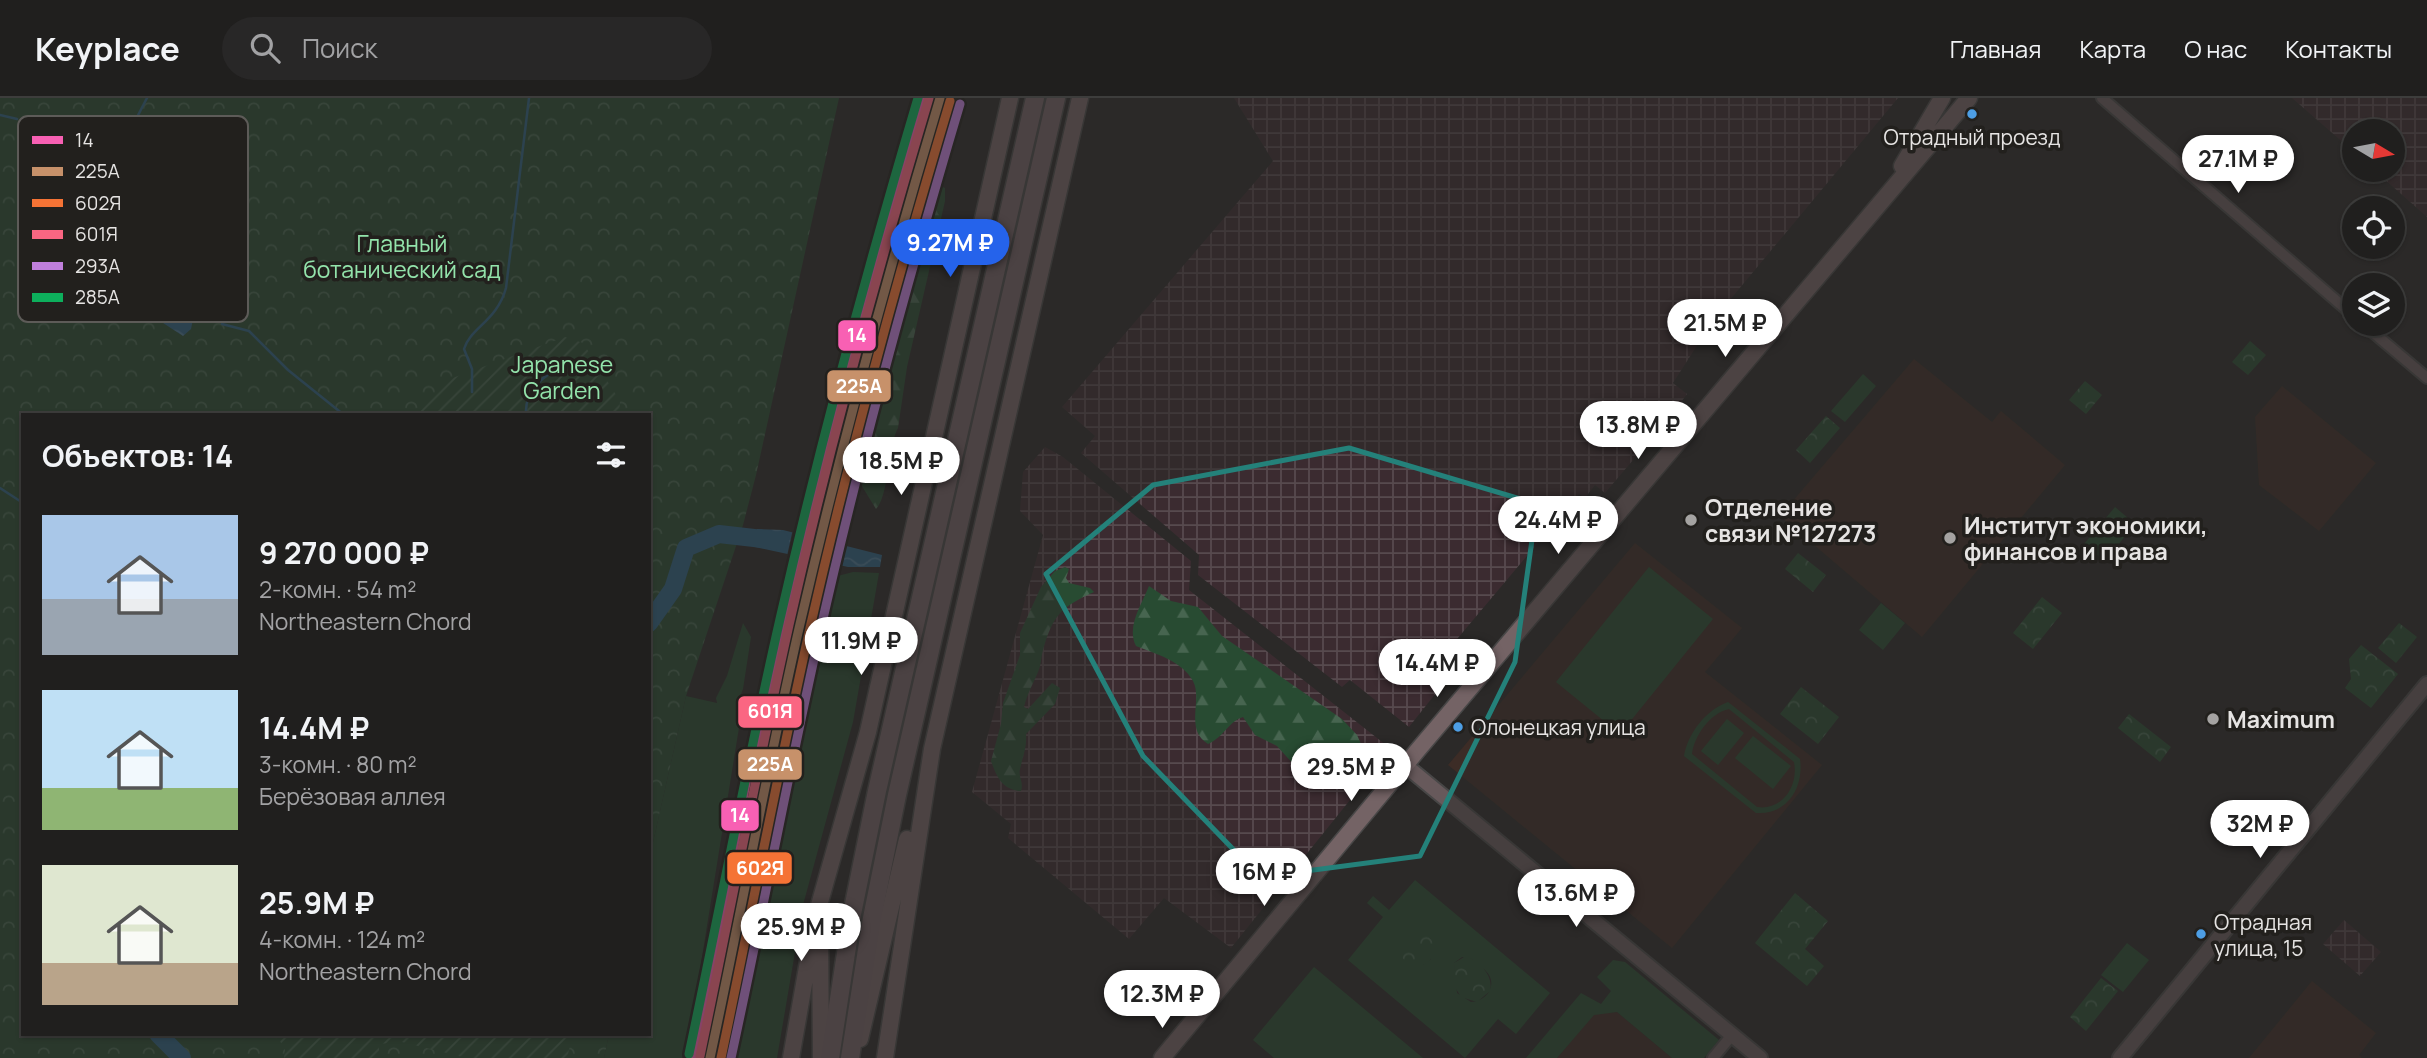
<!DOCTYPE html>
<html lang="ru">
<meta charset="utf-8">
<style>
body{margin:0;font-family:Manrope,sans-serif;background:#282727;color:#f1f3f6;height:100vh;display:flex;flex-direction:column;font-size:26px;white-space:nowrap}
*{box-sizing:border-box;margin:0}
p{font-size:23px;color:#a2a2a4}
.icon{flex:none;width:38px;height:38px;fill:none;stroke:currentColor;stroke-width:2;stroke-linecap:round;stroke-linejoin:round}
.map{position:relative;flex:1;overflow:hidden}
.details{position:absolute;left:21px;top:315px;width:630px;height:623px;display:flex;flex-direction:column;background:#201f1e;border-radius:0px;box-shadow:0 2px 5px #0004,0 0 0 2px #3d3d3c}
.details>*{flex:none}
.needle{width:46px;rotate:100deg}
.fabs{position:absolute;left:2342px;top:21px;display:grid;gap:14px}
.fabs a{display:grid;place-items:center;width:63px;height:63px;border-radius:50%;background:#201f1e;box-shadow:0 2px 5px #0004,0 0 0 2px #3d3d3c;font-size:35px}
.price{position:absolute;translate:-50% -60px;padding:0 16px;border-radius:24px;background:#fff;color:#222;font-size:23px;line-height:46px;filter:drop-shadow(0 2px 4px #0008)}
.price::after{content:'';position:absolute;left:50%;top:42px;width:21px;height:16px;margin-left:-10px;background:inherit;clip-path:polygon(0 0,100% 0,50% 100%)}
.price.active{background:#2563eb;color:#fff}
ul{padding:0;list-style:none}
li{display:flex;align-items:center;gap:21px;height:175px;padding:0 21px}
li span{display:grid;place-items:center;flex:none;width:196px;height:140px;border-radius:0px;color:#555}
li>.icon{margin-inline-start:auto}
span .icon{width:84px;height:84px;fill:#fffc;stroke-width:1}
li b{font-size:30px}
h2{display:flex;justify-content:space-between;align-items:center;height:84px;padding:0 21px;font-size:30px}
header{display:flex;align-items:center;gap:42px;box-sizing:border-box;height:98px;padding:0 35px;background:#201f1e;border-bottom:2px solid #3d3d3c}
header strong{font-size:33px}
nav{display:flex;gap:38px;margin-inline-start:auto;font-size:24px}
.search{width:490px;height:63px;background:#282727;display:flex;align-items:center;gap:18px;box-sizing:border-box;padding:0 24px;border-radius:38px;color:#a2a2a4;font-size:26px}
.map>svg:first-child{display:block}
.industrial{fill:url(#industrial-grid)}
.education{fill:#3c2c26}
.grass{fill:#284b32;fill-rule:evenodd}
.forest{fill:url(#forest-firs)}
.park{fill:url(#park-crowns)}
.garden{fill:url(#garden-furrows)}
.water{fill:url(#water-waves)}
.pier{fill:#2b2928}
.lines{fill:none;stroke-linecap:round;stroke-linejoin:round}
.stream{stroke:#2e5f7f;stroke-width:2.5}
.river{stroke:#2e5f7f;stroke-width:18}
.minor-casing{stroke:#484747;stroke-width:14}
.tertiary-casing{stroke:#484747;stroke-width:18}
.secondary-casing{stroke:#484747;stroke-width:19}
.primary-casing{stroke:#484747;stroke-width:21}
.minor{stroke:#67595b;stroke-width:10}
.tertiary{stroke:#67595b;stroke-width:14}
.secondary{stroke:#746365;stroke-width:16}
.primary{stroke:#726064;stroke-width:18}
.rail-1-casing{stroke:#22201d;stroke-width:14}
.rail-2-casing{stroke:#22201d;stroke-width:14}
.rail-3-casing{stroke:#22201d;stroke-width:14}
.rail-4-casing{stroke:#22201d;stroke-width:14}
.rail-5-casing{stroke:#22201d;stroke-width:14}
.rail-6-casing{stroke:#22201d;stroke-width:14}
.rail-1{stroke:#f860b3;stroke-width:9}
.rail-2{stroke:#c7916a;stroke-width:9}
.rail-3{stroke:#f57335;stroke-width:9}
.rail-4{stroke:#fa6682;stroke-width:9}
.rail-5{stroke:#c07fdc;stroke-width:9}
.rail-6{stroke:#0daf5c;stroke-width:9}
.marked{fill:none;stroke:#24817a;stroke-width:5;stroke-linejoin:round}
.bus-dot{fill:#4d9ee5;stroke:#22201d;stroke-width:2.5}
.poi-dot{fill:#a5a3a2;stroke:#22201d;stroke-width:2.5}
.labels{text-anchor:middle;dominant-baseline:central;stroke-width:7;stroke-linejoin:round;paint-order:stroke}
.bus-label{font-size:21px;fill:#e6e4e3;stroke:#22201d;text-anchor:start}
.park-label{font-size:23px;fill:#93e3ab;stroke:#22201d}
.poi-label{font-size:23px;font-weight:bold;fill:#e6e4e3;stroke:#22201d;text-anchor:start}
.key{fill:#22201d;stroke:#5d5b58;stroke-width:2}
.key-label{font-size:19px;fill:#e6e4e3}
.line-badge{stroke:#22201d;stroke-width:2.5}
.badge-label{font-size:19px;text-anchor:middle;font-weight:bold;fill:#fff}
</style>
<header>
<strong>Keyplace</strong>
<div class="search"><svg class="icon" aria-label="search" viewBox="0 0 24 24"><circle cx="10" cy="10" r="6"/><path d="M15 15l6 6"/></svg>Поиск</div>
<nav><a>Главная</a><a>Карта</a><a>О нас</a><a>Контакты</a></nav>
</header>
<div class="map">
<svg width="2427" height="960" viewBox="0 0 2427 960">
<defs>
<pattern id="industrial-grid" width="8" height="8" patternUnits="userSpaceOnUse" patternTransform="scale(1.75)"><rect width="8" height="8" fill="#3b2b30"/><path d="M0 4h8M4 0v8" fill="none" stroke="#574a4e"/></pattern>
<pattern id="forest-firs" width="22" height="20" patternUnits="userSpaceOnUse" patternTransform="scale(1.75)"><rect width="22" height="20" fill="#284b32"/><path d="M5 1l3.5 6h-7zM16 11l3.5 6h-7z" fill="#476550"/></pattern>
<pattern id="park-crowns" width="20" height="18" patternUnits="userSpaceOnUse" patternTransform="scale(1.75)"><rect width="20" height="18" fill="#284b32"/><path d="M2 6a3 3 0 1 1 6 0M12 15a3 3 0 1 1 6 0" fill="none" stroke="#476550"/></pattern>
<pattern id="garden-furrows" width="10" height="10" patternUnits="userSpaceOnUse" patternTransform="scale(1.75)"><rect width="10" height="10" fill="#284b32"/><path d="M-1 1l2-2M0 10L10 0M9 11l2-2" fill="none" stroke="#476550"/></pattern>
<pattern id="water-waves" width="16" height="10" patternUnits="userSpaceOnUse" patternTransform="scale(1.75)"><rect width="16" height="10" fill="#2e5f7f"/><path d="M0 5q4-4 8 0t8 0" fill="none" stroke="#4c7691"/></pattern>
</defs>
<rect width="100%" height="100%" fill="#2b2928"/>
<path class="industrial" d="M1234,0H1898L1714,221L1673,285L1687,296L1679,307L1675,305L1669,312L1673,315L1605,395L1595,387L1585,400L1579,396L1426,578L1440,590L1409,629L1350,582L1342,589L1198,477L1199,457L1081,355L1095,338L1062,309L1273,63Z
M2292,0H2427V119L2374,72H2392V33H2354V54Z
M1045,349L1063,359L1191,463L1189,492L1391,651L1231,850L1164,800L1129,841L1008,740L1011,726L972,694L1043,437L1020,413L1023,374Z
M2344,822L2381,854L2360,878L2323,846Z"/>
<path class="education" d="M1914,261L1992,324L2001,313L2065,367L1922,539L1780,418Z
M2282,288L2376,365L2319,433L2259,387L2255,319Z
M1635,445L1742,530L1705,574L1822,667L1672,850L1448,667Z
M2312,883L2376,935L2359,957L2362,960H2249Z
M1617,914L1672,960H1557L1594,916Z"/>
<path class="grass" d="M1863,276L1876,288L1845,324L1831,313Z
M2115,409L2135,426L2105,463L2084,446Z
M1649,469L1713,521L1620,636L1556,584Z
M853,474L879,475L853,624L803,807L777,960H718L830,480Z
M1881,505L1905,525L1883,552L1859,532Z
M743,525L751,539L743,591L736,609L742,611L696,896L682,960H604L609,936H649V762L686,598L717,605L716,600L727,578Z
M1728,604L1800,661C1804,690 1787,717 1756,715L1684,658C1688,635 1706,612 1728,604ZM1729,611L1794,664C1799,688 1782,713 1757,709L1692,656C1694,638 1710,615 1729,611Z
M1727,621L1744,635L1718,667L1701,653Z
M1753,638L1791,668L1773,691L1735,660Z
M1415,782L1550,895L1516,936L1498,921L1465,960L1348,862L1383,819L1367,805L1373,798L1389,812ZM1412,835H1422L1431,841V861L1423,867L1408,865L1401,846ZM1462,859L1472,861C1476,868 1479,867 1485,872C1499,885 1488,903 1471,904L1457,895L1454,865Z
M2127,845L2149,862L2123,894L2101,877Z
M1613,862L1625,864L1719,942L1704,960H1672L1617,914L1594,917L1557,960H1526L1581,895L1601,906L1611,893L1597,879Z
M1314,869L1423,960H1274L1253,942Z"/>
<path class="forest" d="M937,87L945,90V103L907,269L898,330C888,347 889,398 876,411L860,385L897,246L912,171Z
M1065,469L1069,471L1066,480L1069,485L1090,490L1094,494C1061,509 1053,517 1043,552C1041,559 1041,568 1038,574C1033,586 1027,596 1024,609L1028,611L1052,585L1060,590L1055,606L1026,636C1027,649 1023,658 1020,671C1018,679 1024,684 1021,693C1003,692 997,680 991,663L1001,626L1003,605L1020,557V535L1041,489L1055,473Z
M1149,488L1171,503L1198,509L1222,538L1342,621L1357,637L1366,657L1358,670C1337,656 1325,645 1305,671L1295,668L1277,648L1255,637L1243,619C1229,623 1223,640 1208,646C1184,631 1203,602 1193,583C1182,563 1156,556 1136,548C1126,529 1142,506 1149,488Z"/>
<path class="park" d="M0,0H839L756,377L743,427L686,598L649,762V317H23V936H609L604,960H0Z
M2250,243L2266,257L2248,277L2232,264Z
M2085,283L2102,297L2086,316L2069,302Z
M1826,318L1840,330L1810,365L1796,352Z
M1798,455L1826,477L1813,494L1785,471Z
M2042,499L2062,515L2033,551L2013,535Z
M2399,525L2417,539L2396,565L2378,550Z
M2361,547L2398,576L2371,610L2345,590L2351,581L2349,561Z
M1801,589L1839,619L1818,646L1780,616Z
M2129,616L2171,649L2160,664L2118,630Z
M1795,795L1828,823L1805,851L1824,868L1807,888L1755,845Z
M1400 851a17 17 0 1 1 34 0a17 17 0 1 1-34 0Z
M1466,858C1479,864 1494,877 1490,893L1477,904L1461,899L1455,889L1454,865Z
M2101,880L2118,893L2086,933L2070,919Z"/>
<path class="garden" d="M565,239L583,245L620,303L619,317H421V312L447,282Z
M276,936H573L567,960H467L402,944L379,946V960H284L285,952Z"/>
<path class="water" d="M105,73L112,77L111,84L138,149L196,206L191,231L183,238L157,221L118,182L113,126L89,89V82Z
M757,431L783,432L882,457L880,469H848L755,449Z"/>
<path class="pier" d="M793,431L827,438L820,466L787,458Z"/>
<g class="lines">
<path class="stream" d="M0,17L17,21
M27,24L71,43L90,59L108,56L116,58
M108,75L147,0
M222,226L249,233L288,272L344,317
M472,294V271L464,251C470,230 497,223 506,190L529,0
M526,317C524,292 545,276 565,267
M0,390L23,405"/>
<path class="river" d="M649,525L673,491L686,450L719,436L780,443
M158,936L182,960"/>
<defs>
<path id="minor" d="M2102,0L2354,218
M2363,226L2427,280
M1713,960L1732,937"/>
<path id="tertiary" d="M1405,667L1760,960
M2120,960L2427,586"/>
<path id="secondary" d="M1902,68L1942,0
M820,833L821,960
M860,941L907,741
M791,960L816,818L868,634L1010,0
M885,960L932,651L1080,0
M1162,960L1417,653L1969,0"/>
<path id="primary" d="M830,960L852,816L877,693L1035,0
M850,960L872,820L897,697L1056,0"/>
</defs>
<use href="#minor" class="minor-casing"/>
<use href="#tertiary" class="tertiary-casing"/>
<use href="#secondary" class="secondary-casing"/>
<use href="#primary" class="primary-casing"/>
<use href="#minor" class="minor"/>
<use href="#tertiary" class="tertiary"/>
<use href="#secondary" class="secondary"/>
<use href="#primary" class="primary"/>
<defs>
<path id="rail-1" d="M693,960L749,670L862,219L925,0"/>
<path id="rail-2" d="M710,960C741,815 767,670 800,526C841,349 888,174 940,0"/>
<path id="rail-3" d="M721,960C751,817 778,673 810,530C850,353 898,177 950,3"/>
<path id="rail-4" d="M700,958C730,814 757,670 789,527C829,350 877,174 929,0"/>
<path id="rail-5" d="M731,960C762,818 788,676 820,534C860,356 908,181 960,6"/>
<path id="rail-6" d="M689,956C720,811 747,665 780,521C820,346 867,172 918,0"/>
</defs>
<use href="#rail-1" class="rail-1-casing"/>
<use href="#rail-2" class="rail-2-casing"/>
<use href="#rail-3" class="rail-3-casing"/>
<use href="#rail-4" class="rail-4-casing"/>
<use href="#rail-5" class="rail-5-casing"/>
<use href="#rail-6" class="rail-6-casing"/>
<use href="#rail-1" class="rail-1"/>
<use href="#rail-2" class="rail-2"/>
<use href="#rail-3" class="rail-3"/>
<use href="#rail-4" class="rail-4"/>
<use href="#rail-5" class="rail-5"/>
<use href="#rail-6" class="rail-6"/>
</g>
<path d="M0 0H2427V960H0ZM1349,350L1537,406L1515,564L1420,758L1260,779L1143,658L1046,476L1153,387Z" fill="#2b2928" fill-opacity=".55" fill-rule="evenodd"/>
<path class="marked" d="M1349,350L1537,406L1515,564L1420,758L1260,779L1143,658L1046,476L1153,387Z"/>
<g class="bus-dot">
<circle cx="1972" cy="16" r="6"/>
<circle cx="1458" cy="629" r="6"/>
<circle cx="2201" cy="836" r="6"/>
</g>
<g class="poi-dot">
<circle cx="1691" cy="422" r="7"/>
<circle cx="1950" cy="440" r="7"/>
<circle cx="2213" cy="621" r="7"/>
</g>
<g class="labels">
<g class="bus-label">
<text x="1972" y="39" text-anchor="middle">Отрадный проезд</text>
<text x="1471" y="629">Олонецкая улица</text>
<text x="2214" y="824">Отрадная<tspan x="2214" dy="26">улица, 15</tspan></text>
</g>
<g class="park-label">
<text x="402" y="145">Главный<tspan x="402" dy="26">ботанический сад</tspan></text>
<text x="562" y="266">Japanese<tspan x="562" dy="26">Garden</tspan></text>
</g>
<g class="poi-label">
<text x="1705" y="409">Отделение<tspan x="1705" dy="26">связи №127273</tspan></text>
<text x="1964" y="427">Институт экономики,<tspan x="1964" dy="26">финансов и права</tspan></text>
<text x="2227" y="621">Maximum</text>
</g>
</g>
<rect x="18" y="18" width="230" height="206" rx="10" class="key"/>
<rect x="32" y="38" width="31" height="8" fill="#f860b3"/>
<rect x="32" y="69" width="31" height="9" fill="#c7916a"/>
<rect x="32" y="101" width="31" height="8" fill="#f57335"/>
<rect x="32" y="132" width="31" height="9" fill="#fa6682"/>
<rect x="32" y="164" width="31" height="8" fill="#c07fdc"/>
<rect x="32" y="195" width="31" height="9" fill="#0daf5c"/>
<g class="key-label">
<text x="75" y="49">14</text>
<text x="75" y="80">225А</text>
<text x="75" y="112">602Я</text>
<text x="75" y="143">601Я</text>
<text x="75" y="175">293А</text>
<text x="75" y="206">285А</text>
</g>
<g class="line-badge">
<rect x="837" y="221" width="40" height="33" rx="7" fill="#f860b3"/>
<rect x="826" y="271" width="66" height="34" rx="7" fill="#c7916a"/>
<rect x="737" y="597" width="66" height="34" rx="7" fill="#fa6682"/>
<rect x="737" y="650" width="66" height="33" rx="7" fill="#c7916a"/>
<rect x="720" y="701" width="40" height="33" rx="7" fill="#f860b3"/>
<rect x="726" y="753" width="67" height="34" rx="7" fill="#f57335"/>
</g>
<g class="badge-label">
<text x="857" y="244">14</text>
<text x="859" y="295">225А</text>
<text x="770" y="620">601Я</text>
<text x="770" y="673">225А</text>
<text x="740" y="724">14</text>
<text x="760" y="777">602Я</text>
</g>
</svg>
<div class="fabs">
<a><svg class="needle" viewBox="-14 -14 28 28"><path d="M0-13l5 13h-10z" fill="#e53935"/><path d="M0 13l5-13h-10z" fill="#a2a2a4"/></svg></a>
<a><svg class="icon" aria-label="locate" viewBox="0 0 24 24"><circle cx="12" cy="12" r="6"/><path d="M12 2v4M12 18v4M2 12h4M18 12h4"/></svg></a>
<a><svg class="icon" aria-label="layers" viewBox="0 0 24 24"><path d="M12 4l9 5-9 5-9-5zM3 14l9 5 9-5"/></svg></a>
</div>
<b class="price" style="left:2238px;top:97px">27.1M ₽</b>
<b class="price active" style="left:950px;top:181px">9.27M ₽</b>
<b class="price" style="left:1725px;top:261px">21.5M ₽</b>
<b class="price" style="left:1638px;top:363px">13.8M ₽</b>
<b class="price" style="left:901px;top:399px">18.5M ₽</b>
<b class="price" style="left:1558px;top:458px">24.4M ₽</b>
<b class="price" style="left:861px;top:579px">11.9M ₽</b>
<b class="price" style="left:1437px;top:601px">14.4M ₽</b>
<b class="price" style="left:1351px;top:705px">29.5M ₽</b>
<b class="price" style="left:2260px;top:762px">32M ₽</b>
<b class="price" style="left:1264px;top:810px">16M ₽</b>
<b class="price" style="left:1576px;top:831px">13.6M ₽</b>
<b class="price" style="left:801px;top:865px">25.9M ₽</b>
<b class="price" style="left:1162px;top:932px">12.3M ₽</b>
<section class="details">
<h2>Объектов: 14<svg class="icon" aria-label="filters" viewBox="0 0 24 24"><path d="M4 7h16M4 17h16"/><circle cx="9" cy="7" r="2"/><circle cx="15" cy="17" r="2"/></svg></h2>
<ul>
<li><span style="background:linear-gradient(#a9c7e8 60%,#9aa5b1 0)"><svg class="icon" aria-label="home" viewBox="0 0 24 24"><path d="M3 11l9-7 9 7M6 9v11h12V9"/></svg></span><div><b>9 270 000 ₽</b><p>2-комн. · 54 m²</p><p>Northeastern Chord</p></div></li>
<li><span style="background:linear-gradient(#bfe0f5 70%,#8fb573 0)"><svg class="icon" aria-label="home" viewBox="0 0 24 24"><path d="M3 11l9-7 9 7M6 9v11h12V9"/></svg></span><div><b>14.4M ₽</b><p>3-комн. · 80 m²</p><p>Берёзовая аллея</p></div></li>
<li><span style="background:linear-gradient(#dfe7d0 70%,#b9a48a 0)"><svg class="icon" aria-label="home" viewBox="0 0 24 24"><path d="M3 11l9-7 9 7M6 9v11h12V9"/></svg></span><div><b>25.9M ₽</b><p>4-комн. · 124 m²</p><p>Northeastern Chord</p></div></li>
</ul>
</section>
</div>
